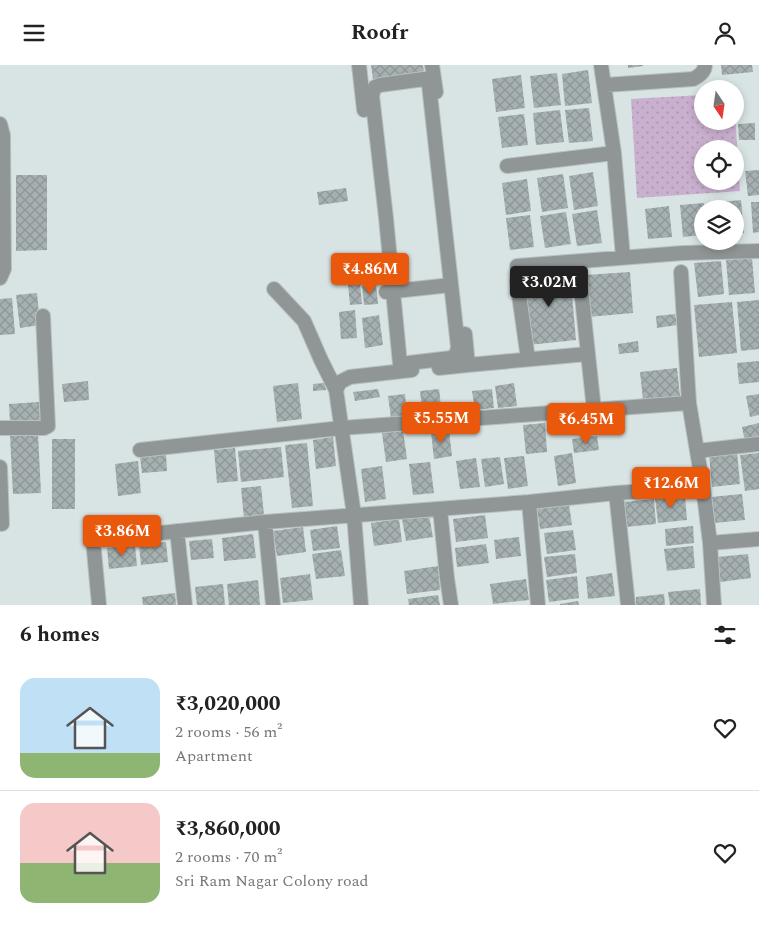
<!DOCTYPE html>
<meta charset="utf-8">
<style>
body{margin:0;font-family:Spectral,serif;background:#f2f2f2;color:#222;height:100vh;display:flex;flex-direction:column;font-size:19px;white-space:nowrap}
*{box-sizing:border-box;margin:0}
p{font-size:16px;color:#767676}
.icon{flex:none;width:28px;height:28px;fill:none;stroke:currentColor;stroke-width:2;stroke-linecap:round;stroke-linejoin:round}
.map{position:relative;height:540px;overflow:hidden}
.drawer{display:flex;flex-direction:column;background:#fff;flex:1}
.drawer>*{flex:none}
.needle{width:32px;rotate:167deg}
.buttons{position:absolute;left:694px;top:15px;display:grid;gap:10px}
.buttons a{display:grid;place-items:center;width:50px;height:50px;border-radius:50%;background:#fff;box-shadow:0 2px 8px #0003;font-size:25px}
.price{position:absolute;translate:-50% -42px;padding:0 11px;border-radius:5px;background:#ea580c;color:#fff;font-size:16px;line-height:32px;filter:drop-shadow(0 1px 2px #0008)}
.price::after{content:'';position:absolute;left:50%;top:30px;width:15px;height:11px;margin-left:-8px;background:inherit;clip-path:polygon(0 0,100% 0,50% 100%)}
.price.selected{background:#222;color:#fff}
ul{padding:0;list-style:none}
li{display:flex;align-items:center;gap:15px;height:125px;padding:0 20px}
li+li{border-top:1px solid #e0e0e0}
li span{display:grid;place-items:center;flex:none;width:140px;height:100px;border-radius:15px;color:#555}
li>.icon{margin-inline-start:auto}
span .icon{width:60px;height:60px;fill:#fffc;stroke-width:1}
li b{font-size:21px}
h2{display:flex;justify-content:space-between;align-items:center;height:60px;padding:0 20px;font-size:21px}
header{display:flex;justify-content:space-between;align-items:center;height:65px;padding:0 20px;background:#fff;font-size:22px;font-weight:700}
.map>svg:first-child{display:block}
.park{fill:url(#park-dots);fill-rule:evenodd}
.building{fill:url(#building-cross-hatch)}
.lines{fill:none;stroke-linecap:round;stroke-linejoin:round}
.minor-casing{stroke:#b8c1c1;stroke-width:16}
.minor{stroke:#909595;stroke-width:14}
</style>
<header><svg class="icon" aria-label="menu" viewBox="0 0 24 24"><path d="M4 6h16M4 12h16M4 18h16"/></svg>Roofr<svg class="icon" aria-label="person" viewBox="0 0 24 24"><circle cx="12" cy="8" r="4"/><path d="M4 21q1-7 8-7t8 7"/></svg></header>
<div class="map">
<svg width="759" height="540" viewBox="0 0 759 540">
<defs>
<pattern id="park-dots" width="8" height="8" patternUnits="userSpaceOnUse" patternTransform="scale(1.25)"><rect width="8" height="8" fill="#cab0cf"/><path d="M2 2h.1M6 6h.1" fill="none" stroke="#ac96b1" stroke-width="1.8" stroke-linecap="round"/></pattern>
<pattern id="building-cross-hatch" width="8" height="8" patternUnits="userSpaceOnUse" patternTransform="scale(1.25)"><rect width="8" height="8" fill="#a6b0b0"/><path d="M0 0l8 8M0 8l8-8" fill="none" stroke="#8e9696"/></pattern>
</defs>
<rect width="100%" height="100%" fill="#d8e3e3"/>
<path class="park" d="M702,30V56H735V48L740,126L637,133L631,34ZM702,84H735V116H702Z"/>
<path class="building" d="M371,0H423L424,8L373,14Z
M628,0H643V1L628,3Z
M721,0H752L753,7L722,10Z
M588,5L592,38L565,41L562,9Z
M557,8L561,40L534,43L530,11Z
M521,10L525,43L496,47L492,14Z
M589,43L593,76L569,78L565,45Z
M560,45L564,77L536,80L533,48Z
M524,49L528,80L502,83L498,52Z
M755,58V75H739L738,59Z
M759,105V130L748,131L745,106Z
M593,107L598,141L574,145L569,111Z
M563,109L568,143L542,147L537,113Z
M16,110H47V185L16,186Z
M527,114L531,146L506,150L502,118Z
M346,123L348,136L319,140L317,127Z
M741,135L744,168L735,169V144H711L710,138Z
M751,137H759V167L753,168Z
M704,138L705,144H702V170L683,172L680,140Z
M669,141L672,172L648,174L645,144Z
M597,145L602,178L577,181L572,149Z
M566,147L571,179L545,183L540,151Z
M530,150L534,182L510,185L506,153Z
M752,193L755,228L729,230L726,195Z
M721,196L724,229L698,232L694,198Z
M570,207L576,275L528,280L521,212Z
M630,207L633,248L588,252L586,210Z
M360,219L362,239L350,240L348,220Z
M376,219L378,239L364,240L362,221Z
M37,228L40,260L20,263L16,230Z
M12,233L15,269L0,270V234Z
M759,235V284L741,286L737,237Z
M732,237L737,288L699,292L694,240Z
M355,245L357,273L341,274L339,247Z
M675,249L677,260L657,263L656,251Z
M379,250L383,280L365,283L362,253Z
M638,276L639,287L619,289L618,279Z
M759,296V317L739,319L737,298Z
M677,303L680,331L643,335L640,307Z
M88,316L89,335L64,337L62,319Z
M298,318L302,354L277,357L273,321Z
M325,318L326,325L313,326V319Z
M514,318L517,341L498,343L495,321Z
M378,324L380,332L355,336L353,327Z
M439,324L442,349L423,351L420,326Z
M492,324L494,343L475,345L472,326Z
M405,329L407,351L391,353L388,331Z
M759,329V350L750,352L746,331Z
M39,337L40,356L10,357L9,339Z
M545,358L547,387L526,389L523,360Z
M759,358V374L745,377L742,362Z
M403,365L407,394L386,397L382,368Z
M449,365L452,391L434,394L431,367Z
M38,369L41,428L13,429L10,371Z
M597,371L599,385L574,388L572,374Z
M333,372L336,401L316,404L313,375Z
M52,374H75V444H52Z
M307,378L313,441L292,443L285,380Z
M281,382L284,412L241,417L238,386Z
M235,383L238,416L217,418L214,385Z
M737,386L740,419L712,422L709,389Z
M572,388L576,418L558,421L554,391Z
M759,388V424L745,426L740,390Z
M166,389L167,406L142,408L140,392Z
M524,391L528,421L508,424L504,393Z
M500,392L504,419L485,422L481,394Z
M476,393L480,422L460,424L456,396Z
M138,396L141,428L118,431L115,399Z
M430,397L434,428L413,430L409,399Z
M382,401L386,434L365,437L361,404Z
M261,421L264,450L244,453L241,423Z
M742,429L745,455L714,458L711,432Z
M685,430L687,455L658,458L655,433Z
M654,434L656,459L625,462L623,437Z
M569,439L572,460L540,464L537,443Z
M429,450L433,472L406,476L402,454Z
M485,450L488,473L456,477L453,454Z
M399,454L402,477L374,481L371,458Z
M337,461L340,483L313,486L310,465Z
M693,461L694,478L666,481L665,464Z
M303,462L306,487L277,491L273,466Z
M573,465L576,485L547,489L544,468Z
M253,469L256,493L224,496L222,473Z
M519,472L521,491L496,494L494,475Z
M212,474L214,493L191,495L189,476Z
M166,477L168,497L141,500L139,480Z
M486,479L489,498L457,502L455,483Z
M135,480L137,501L109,504L107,483Z
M693,481L695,503L667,506L664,484Z
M341,485L345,511L316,514L312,489Z
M575,489L577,508L547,512L544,492Z
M748,489L751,513L720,517L717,492Z
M438,501L440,525L407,529L404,506Z
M612,508L615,531L588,534L586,512Z
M310,509L313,535L283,538L280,513Z
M577,511L579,533L549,537L546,515Z
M526,514L529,535L493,539L490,519Z
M258,515L260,540H229L227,519Z
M223,519L225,540H197L195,522Z
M700,524L701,540H670L668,527Z
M175,528L176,540H143L142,532Z
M664,529L665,540H636V532Z
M438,530L440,540H409L408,534Z
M578,536L579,540H560V539Z"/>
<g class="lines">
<defs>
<path id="minor" d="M359,0L364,45
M432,0L436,27
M601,0L614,88L623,192
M424,14L428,16L429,20L458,282C457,288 456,290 451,293L400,299L386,153L372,30L375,22L380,20Z
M605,20L693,14C699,11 705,7 705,0
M0,59L3,70L4,204L0,213
M507,101L614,88
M517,201L683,188L759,186
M681,207L689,338L703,422L710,478L714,540
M580,214L594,345
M517,216L528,294
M274,224L304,256L321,295L336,325
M386,227L451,220
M468,300L587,289
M439,303L468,300L465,269
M0,363H44L48,361L43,251
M140,385L341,363L689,338
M697,386L759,379
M0,402L2,459
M616,428L628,540
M529,437L538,540
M440,444L447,513L451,540
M265,457L273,540
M177,466L185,540
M710,478L759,474
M99,540L93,475L265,457L529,437L616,428L703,422
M361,540L354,450L336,325L340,317L350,312L412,305"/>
</defs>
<use href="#minor" class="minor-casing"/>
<use href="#minor" class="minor"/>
</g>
</svg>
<div class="buttons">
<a><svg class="needle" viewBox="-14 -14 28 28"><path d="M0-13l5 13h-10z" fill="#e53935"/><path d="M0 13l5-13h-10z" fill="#767676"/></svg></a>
<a><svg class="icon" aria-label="locate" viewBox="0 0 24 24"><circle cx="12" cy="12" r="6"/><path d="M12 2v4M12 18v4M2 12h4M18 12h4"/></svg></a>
<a><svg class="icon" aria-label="layers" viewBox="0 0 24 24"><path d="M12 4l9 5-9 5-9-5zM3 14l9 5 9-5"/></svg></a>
</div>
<b class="price" style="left:370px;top:230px">₹4.86M</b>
<b class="price selected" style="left:549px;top:243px">₹3.02M</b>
<b class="price" style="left:441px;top:379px">₹5.55M</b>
<b class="price" style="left:586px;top:380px">₹6.45M</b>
<b class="price" style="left:671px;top:444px">₹12.6M</b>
<b class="price" style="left:122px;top:492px">₹3.86M</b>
</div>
<section class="drawer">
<h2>6 homes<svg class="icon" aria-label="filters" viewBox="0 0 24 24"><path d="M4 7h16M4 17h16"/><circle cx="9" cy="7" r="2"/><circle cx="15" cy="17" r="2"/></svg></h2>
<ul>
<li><span style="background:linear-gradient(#bfe0f5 75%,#8fb573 0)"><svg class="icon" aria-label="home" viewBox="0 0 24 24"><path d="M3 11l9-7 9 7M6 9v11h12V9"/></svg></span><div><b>₹3,020,000</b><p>2 rooms · 56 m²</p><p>Apartment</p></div><svg class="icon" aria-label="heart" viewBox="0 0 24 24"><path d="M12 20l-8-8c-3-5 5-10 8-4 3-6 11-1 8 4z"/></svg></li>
<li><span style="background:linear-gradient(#f6c9c9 60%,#8fb573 0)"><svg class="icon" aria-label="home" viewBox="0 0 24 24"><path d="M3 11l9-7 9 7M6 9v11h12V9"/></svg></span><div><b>₹3,860,000</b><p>2 rooms · 70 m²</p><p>Sri Ram Nagar Colony road</p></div><svg class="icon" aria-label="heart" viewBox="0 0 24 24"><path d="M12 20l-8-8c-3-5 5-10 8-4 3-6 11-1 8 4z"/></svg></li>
</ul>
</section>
